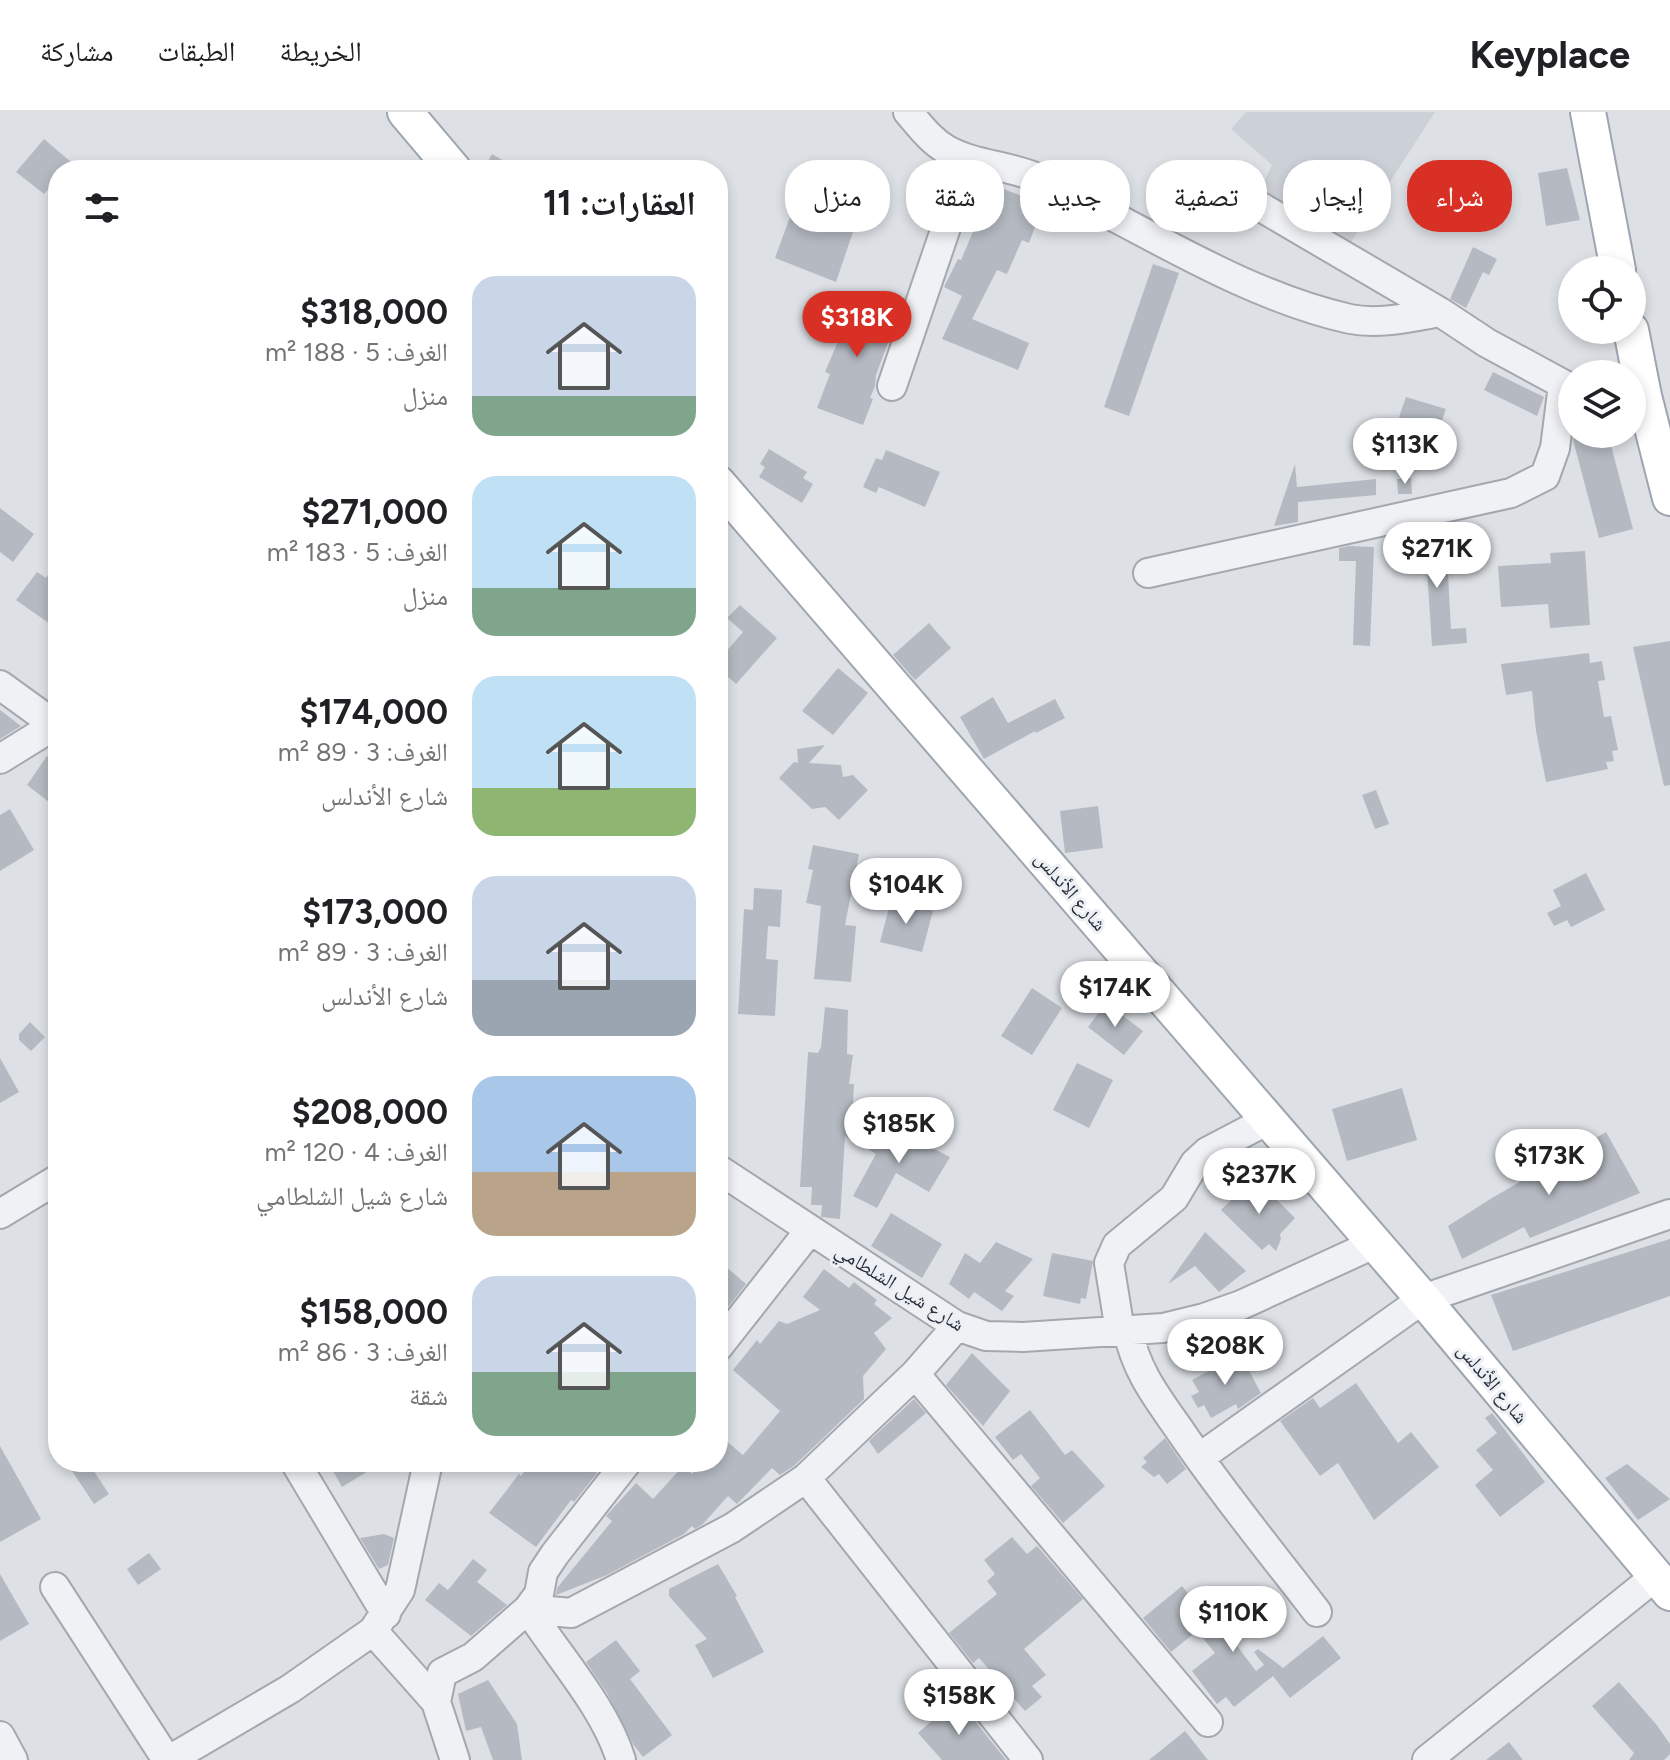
<!DOCTYPE html>
<html lang="ar">
<meta charset="utf-8">
<style>
body{margin:0;font-family:Figtree,"Noto Naskh Arabic",sans-serif;background:#f6f6f6;color:#202124;direction:rtl;height:100vh;display:flex;flex-direction:column;font-size:30px;white-space:nowrap}
*{box-sizing:border-box;margin:0}
p{font-size:26px;color:#757577}
.icon{flex:none;width:44px;height:44px;fill:none;stroke:currentColor;stroke-width:2;stroke-linecap:round;stroke-linejoin:round}
.map{position:relative;flex:1;overflow:hidden;direction:ltr}
.panel{position:absolute;left:48px;top:48px;width:680px;height:1312px;display:flex;flex-direction:column;background:#fff;border-radius:32px;box-shadow:0 4px 12px #0003;direction:rtl}
.panel>*{flex:none}
.guide{position:absolute;left:752px;top:48px;width:760px;height:72px;direction:rtl;display:flex;gap:16px}
.controls{position:absolute;left:1558px;top:144px;display:grid;gap:16px}
.controls a{display:grid;place-items:center;width:88px;height:88px;border-radius:50%;background:#fff;box-shadow:0 4px 12px #0003;font-size:40px}
.price{position:absolute;translate:-50% -68px;padding:0 18px;border-radius:28px;background:#fff;color:#222;font-size:26px;line-height:52px;filter:drop-shadow(0 2px 4px #0008)}
.price::after{content:'';position:absolute;left:50%;top:48px;width:24px;height:18px;margin-left:-12px;background:inherit;clip-path:polygon(0 0,100% 0,50% 100%)}
.price.on{background:#d93025;color:#fff}
ul{padding:0;list-style:none}
li{display:flex;align-items:center;gap:24px;height:200px;padding:0 32px}
li span{display:grid;place-items:center;flex:none;width:224px;height:160px;border-radius:24px;color:#555}
li>.icon{margin-inline-start:auto}
span .icon{width:96px;height:96px;fill:#fffc;stroke-width:1}
li b{font-size:34px}
h2{display:flex;justify-content:space-between;align-items:center;height:96px;padding:0 32px;font-size:34px}
.pill{padding:0 28px;border-radius:32px;background:#fff;box-shadow:0 4px 12px #0003;font-size:28px;line-height:72px}
.pill.on{background:#d93025;color:#fff}
header{display:flex;align-items:center;gap:48px;box-sizing:border-box;height:112px;padding:0 40px;background:#fff;border-bottom:2px solid #e0e0e0}
header strong{font-size:38px}
nav{display:flex;gap:44px;margin-inline-start:auto;font-size:28px}
.map>svg:first-child{display:block}
.built{fill:#ccd0d7}
.building{fill:#b5bac2}
.lines{fill:none;stroke-linecap:round;stroke-linejoin:round}
.minor-casing{stroke:#a3a8af;stroke-width:32}
.major-casing{stroke:#9ea5b0;stroke-width:38}
.minor{stroke:#f0f1f4;stroke-width:28}
.major{stroke:#fff;stroke-width:34}
.labels{text-anchor:middle;dominant-baseline:central;stroke-width:6;stroke-linejoin:round;paint-order:stroke}
.street-label{font-size:20px;fill:#282f3b;stroke:#eceff4}
</style>
<header>
<strong>Keyplace</strong>
<nav><a>الخريطة</a><a>الطبقات</a><a>مشاركة</a></nav>
</header>
<div class="map">
<svg width="1670" height="1648" viewBox="0 0 1670 1648">
<rect width="100%" height="100%" fill="#dde1e6"/>
<path class="built" d="M1246,0H1435L1351,130L1260,78L1272,53L1231,17Z"/>
<path class="building" d="M44,27L71,50L64,58H58V66L44,82L16,60Z
M492,42L504,49L499,58H483Z
M1567,56L1580,108L1546,114L1538,61Z
M985,70L1030,87L1024,102L1038,107L1029,131L1022,128L1007,162L997,158L972,207L1029,231L1018,258L942,227L962,184L944,175L958,147L961,148L981,101L974,98Z
M803,97L806,102L853,120L836,170L775,146L791,102Z
M1473,135L1497,147L1489,163L1483,160L1466,196L1450,187Z
M1153,152L1179,161L1129,304L1104,295Z
M851,182L899,201L876,263L875,274L870,286L873,287L863,313L817,296L830,262L825,260L843,218L838,216Z
M1493,260L1544,285L1537,304L1484,278Z
M1406,285L1446,297L1436,326L1430,324L1427,335L1404,327L1410,309L1399,305Z
M1574,322H1608L1633,417L1599,426L1573,328Z
M769,337L807,360L803,366L813,372L802,391L759,365L765,355L760,352Z
M886,338L940,360L925,395L879,375L876,381L863,375L876,346L882,348Z
M1295,352L1297,375L1376,367V383L1298,390V410L1274,414Z
M1411,366L1412,382H1398L1397,367Z
M0,396L34,422L13,450L0,440Z
M1446,427L1451,517L1466,516L1467,531L1432,534L1426,443L1402,445L1401,429Z
M1349,434L1374,435L1370,534L1353,533L1356,449H1339V436Z
M1585,439L1590,513L1550,516L1548,492L1501,495L1498,454L1551,451L1550,441Z
M58,449V502L50,512L16,488L37,460L46,466Z
M740,493L777,526L736,572L718,556V549L743,520L727,506Z
M929,511L951,536L915,568L893,543Z
M1670,529V673L1664,674L1633,535Z
M1589,541L1590,551L1602,549L1605,568L1598,569L1604,605L1611,604L1618,638L1612,639L1614,649L1606,650L1608,657L1546,670L1536,619L1532,579L1506,583L1501,552Z
M838,556L868,581L833,623L802,599Z
M993,585L1008,611L1055,587L1065,606L1036,621L1035,619L984,647L960,605Z
M0,598L21,614L0,627Z
M825,633L809,651L841,653L843,665L853,663L868,678L839,708L825,695L812,697L779,666L794,650L798,651L797,637Z
M47,644L58,652V697L27,673Z
M1376,678L1389,712L1375,717L1362,683Z
M1098,694L1103,736L1065,741L1060,699Z
M10,697L34,738L0,759V703Z
M813,733L859,742L845,813L856,814L851,870L814,867L821,794L806,791L813,758L808,757Z
M1586,761L1605,798L1571,815L1567,808L1554,814L1547,801L1561,794L1553,778Z
M754,776L782,778L780,815L768,814L766,847L778,848L775,904L738,902L744,797L753,798Z
M891,788L933,799L922,840L880,830Z
M1032,876L1062,896L1032,943L1001,924Z
M1106,891L1143,919L1124,943L1088,915Z
M825,895L848,898L847,942L853,943L849,972H854L851,1028L845,1024L840,1107L821,1105L822,1093H811L812,1075H800L808,940L818,941L821,935Z
M30,910L45,925L31,939L19,928V922Z
M0,946L19,980L0,991Z
M1077,951L1113,968L1089,1016L1053,998Z
M1402,976L1417,1028L1347,1049L1332,997Z
M883,1011L950,1045L929,1080L896,1061L877,1096L853,1084L876,1042L868,1037Z
M1606,1020L1640,1081L1530,1126L1524,1115L1462,1147L1448,1114L1492,1086Z
M1250,1069L1268,1087L1273,1084L1295,1106L1280,1122L1281,1127L1276,1139L1269,1132L1262,1138L1221,1098Z
M891,1101L942,1132L922,1166L871,1134Z
M1205,1120L1246,1159L1219,1180L1195,1154L1168,1172Z
M1670,1127V1184L1513,1239L1491,1183Z
M996,1130L1033,1147L1005,1179L1014,1184L1002,1199L974,1180L969,1187L949,1172L965,1141L980,1151Z
M1052,1141L1093,1149L1086,1187L1081,1186L1080,1192L1043,1184Z
M718,1148L746,1172L718,1208Z
M824,1157L849,1176L854,1170L877,1188L874,1192L892,1206L874,1221L886,1237L863,1264L864,1287L795,1353L780,1363L772,1356L737,1392L728,1384L703,1412L695,1417L692,1414L684,1422L607,1463L556,1483L557,1476L612,1409L606,1404L636,1371L653,1387L683,1354L692,1362L702,1350H718V1322L743,1343L780,1299L733,1258L757,1228L760,1232L779,1209L787,1212L820,1198L803,1185Z
M972,1241L1010,1279L983,1314L946,1273Z
M1240,1242L1261,1281L1238,1297L1236,1292L1211,1306L1204,1293L1198,1296L1191,1284L1199,1280L1192,1268Z
M1356,1271L1398,1331L1411,1320L1439,1355L1374,1408L1338,1351L1320,1364L1280,1309L1313,1286L1320,1296Z
M914,1287L926,1301L878,1342L869,1329Z
M1030,1298L1065,1343L1072,1338L1105,1374L1063,1411L1031,1374L1040,1366L1021,1342L1013,1348L995,1325Z
M1492,1301L1545,1370L1500,1405L1475,1373L1493,1358L1476,1338L1497,1321L1485,1306Z
M1165,1326L1186,1357L1167,1372L1159,1362L1154,1365L1141,1355L1147,1350L1143,1346Z
M0,1334L41,1407L0,1430Z
M66,1350H88L109,1382L94,1392Z
M328,1350H383L342,1375Z
M532,1350H583L597,1361L574,1390L571,1388L536,1435L489,1401L519,1362L521,1364Z
M1627,1352L1670,1387L1638,1408L1605,1366Z
M384,1422L394,1426L388,1453L379,1457L360,1426Z
M1012,1425L1027,1442L1037,1434L1083,1487L1024,1537L1046,1563L1032,1574L1042,1585L1025,1599L979,1546L973,1551L949,1521L997,1482L987,1469L995,1462L984,1448Z
M149,1441L161,1457L138,1473L127,1457Z
M473,1447L487,1458L477,1470L507,1493L471,1524L425,1488L439,1471L448,1478Z
M718,1452L737,1484L735,1485L764,1540L713,1566L695,1533L707,1527L669,1484V1477Z
M0,1462L29,1512L0,1529Z
M1182,1474L1221,1521L1225,1518L1256,1559L1264,1553L1254,1540L1258,1537L1283,1556L1323,1524L1341,1546L1290,1586L1273,1564L1234,1595L1226,1585L1217,1592L1192,1559L1215,1541L1197,1519L1171,1540L1143,1506Z
M616,1528L640,1559L630,1567L672,1623L643,1645L633,1632L607,1581L586,1550Z
M488,1568L517,1612L522,1648H493L481,1615L466,1619L458,1582Z
M1619,1570L1656,1612L1670,1632V1642L1664,1648H1629L1634,1641L1592,1594Z
M957,1587L975,1609L1006,1648H942L918,1621Z
M1185,1619L1208,1648H1149Z
M1509,1630L1523,1648H1486Z"/>
<g class="lines">
<defs>
<path id="minor" d="M908,0C920,14 931,29 947,38C976,54 1010,53 1040,67C1139,114 1242,183 1350,207C1379,213 1411,205 1440,200
M1213,67L1440,200L1487,231L1572,277
M892,274L969,48
M1148,461L1511,381L1545,364L1555,336L1563,273
M0,573L58,615
M0,647L55,613
M718,1057L957,1214L986,1224L1023,1225L1163,1216L1204,1206L1241,1193L1374,1132
M0,1102L58,1067
M1128,1218C1135,1258 1158,1287 1181,1320C1223,1382 1271,1440 1317,1500
M1120,1219L1109,1151L1117,1133L1174,1086L1195,1051L1207,1040L1268,1008
M718,1235L810,1118
M915,1262L1208,1610
M1199,1346L1423,1187L1670,1102
M295,1350L386,1502
M806,1366L1028,1648
M55,1475L167,1648
M528,1497L571,1501L732,1416L806,1366L915,1262L957,1214
M528,1497C558,1544 605,1595 621,1648
M373,1519L436,1590L455,1648
M436,1590L442,1561L473,1545L528,1497L539,1482L543,1460L555,1442L627,1350
M0,1624L13,1648
M169,1648L290,1577L373,1519L400,1478L428,1350
M1427,1648L1656,1464"/>
<path id="major" d="M405,0L454,58
M1588,0L1618,158
M1631,218L1644,284L1670,386
M718,371L1423,1187L1670,1481"/>
</defs>
<use href="#minor" class="minor-casing"/>
<use href="#major" class="major-casing"/>
<use href="#minor" class="minor"/>
<use href="#major" class="major"/>
</g>
<g class="labels">
<g class="street-label">
<text transform="translate(1071 779) rotate(49)">شارع الأندلس</text>
<text transform="translate(900 1175) rotate(32)">شارع شيل الشلطامي</text>
<text transform="translate(1493 1271) rotate(50)">شارع الأندلس</text>
</g>
</g>
</svg>
<div class="controls">
<a><svg class="icon" aria-label="locate" viewBox="0 0 24 24"><circle cx="12" cy="12" r="6"/><path d="M12 2v4M12 18v4M2 12h4M18 12h4"/></svg></a>
<a><svg class="icon" aria-label="layers" viewBox="0 0 24 24"><path d="M12 4l9 5-9 5-9-5zM3 14l9 5 9-5"/></svg></a>
</div>
<b class="price on" style="left:857px;top:247px">$318K</b>
<b class="price" style="left:1405px;top:374px">$113K</b>
<b class="price" style="left:1437px;top:478px">$271K</b>
<b class="price" style="left:906px;top:814px">$104K</b>
<b class="price" style="left:1115px;top:917px">$174K</b>
<b class="price" style="left:899px;top:1053px">$185K</b>
<b class="price" style="left:1549px;top:1085px">$173K</b>
<b class="price" style="left:1259px;top:1104px">$237K</b>
<b class="price" style="left:1225px;top:1275px">$208K</b>
<b class="price" style="left:1233px;top:1542px">$110K</b>
<b class="price" style="left:959px;top:1625px">$158K</b>
<div class="guide">
<a class="pill on">شراء</a>
<a class="pill">إيجار</a>
<a class="pill">تصفية</a>
<a class="pill">جديد</a>
<a class="pill">شقة</a>
<a class="pill">منزل</a>
</div>
<section class="panel">
<h2>العقارات: 11<svg class="icon" aria-label="filters" viewBox="0 0 24 24"><path d="M4 7h16M4 17h16"/><circle cx="9" cy="7" r="2"/><circle cx="15" cy="17" r="2"/></svg></h2>
<ul>
<li><span style="background:linear-gradient(#c9d6e8 75%,#7fa58c 0)"><svg class="icon" aria-label="home" viewBox="0 0 24 24"><path d="M3 11l9-7 9 7M6 9v11h12V9"/></svg></span><div><b>$318,000</b><p>الغرف: 5 · 188 m²</p><p>منزل</p></div></li>
<li><span style="background:linear-gradient(#bfe0f5 70%,#7fa58c 0)"><svg class="icon" aria-label="home" viewBox="0 0 24 24"><path d="M3 11l9-7 9 7M6 9v11h12V9"/></svg></span><div><b>$271,000</b><p>الغرف: 5 · 183 m²</p><p>منزل</p></div></li>
<li><span style="background:linear-gradient(#bfe0f5 70%,#8fb573 0)"><svg class="icon" aria-label="home" viewBox="0 0 24 24"><path d="M3 11l9-7 9 7M6 9v11h12V9"/></svg></span><div><b>$174,000</b><p>الغرف: 3 · 89 m²</p><p>شارع الأندلس</p></div></li>
<li><span style="background:linear-gradient(#c9d6e8 65%,#9aa5b1 0)"><svg class="icon" aria-label="home" viewBox="0 0 24 24"><path d="M3 11l9-7 9 7M6 9v11h12V9"/></svg></span><div><b>$173,000</b><p>الغرف: 3 · 89 m²</p><p>شارع الأندلس</p></div></li>
<li><span style="background:linear-gradient(#a9c7e8 60%,#b9a48a 0)"><svg class="icon" aria-label="home" viewBox="0 0 24 24"><path d="M3 11l9-7 9 7M6 9v11h12V9"/></svg></span><div><b>$208,000</b><p>الغرف: 4 · 120 m²</p><p>شارع شيل الشلطامي</p></div></li>
<li><span style="background:linear-gradient(#c9d6e8 60%,#7fa58c 0)"><svg class="icon" aria-label="home" viewBox="0 0 24 24"><path d="M3 11l9-7 9 7M6 9v11h12V9"/></svg></span><div><b>$158,000</b><p>الغرف: 3 · 86 m²</p><p>شقة</p></div></li>
</ul>
</section>
</div>
